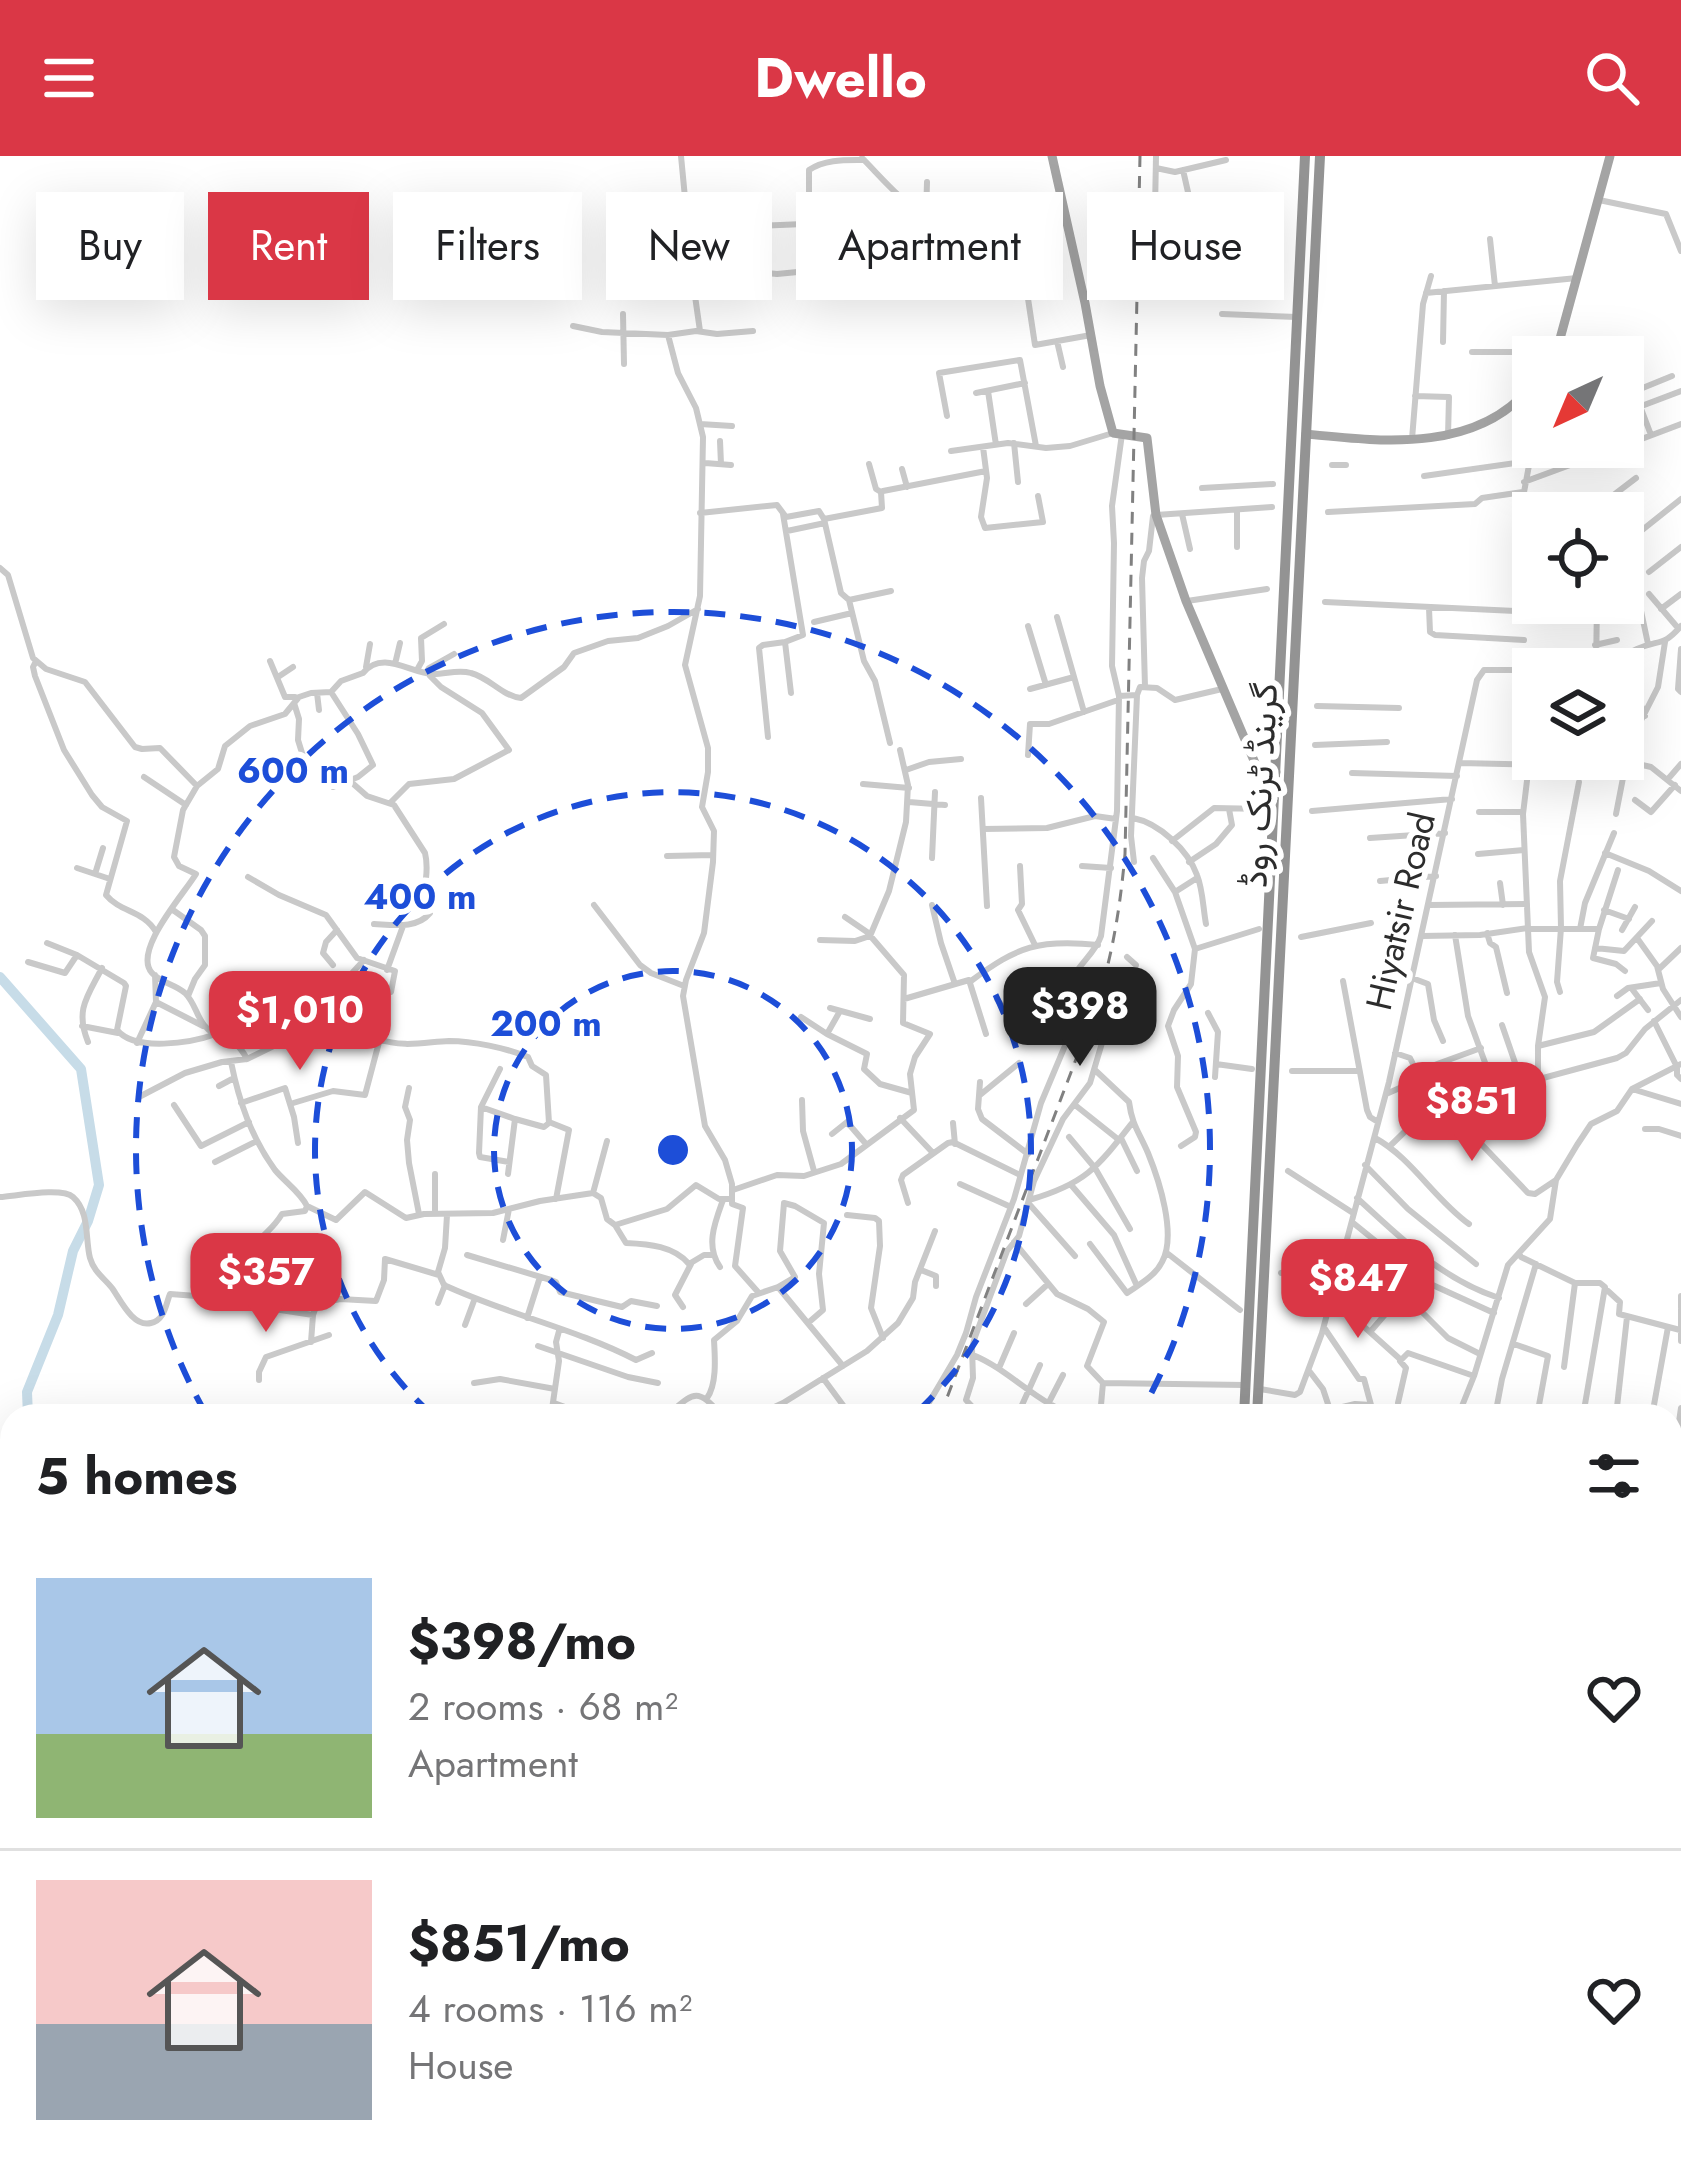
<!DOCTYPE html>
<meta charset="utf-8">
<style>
body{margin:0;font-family:Jost,Vazirmatn,sans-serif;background:#f6f6f6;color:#202124;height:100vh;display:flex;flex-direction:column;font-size:45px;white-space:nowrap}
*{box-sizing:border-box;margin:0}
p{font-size:39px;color:#757577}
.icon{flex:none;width:66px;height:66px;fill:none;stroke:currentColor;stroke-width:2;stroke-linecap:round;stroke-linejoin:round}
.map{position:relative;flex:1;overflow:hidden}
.details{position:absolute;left:0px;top:1248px;width:1683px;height:768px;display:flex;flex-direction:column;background:#fff;border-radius:36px 36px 0 0;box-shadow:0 12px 48px #0002}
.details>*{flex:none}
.top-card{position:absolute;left:36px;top:36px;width:1611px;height:108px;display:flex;gap:24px}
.needle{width:78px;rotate:224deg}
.fabs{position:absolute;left:1512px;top:180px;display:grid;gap:24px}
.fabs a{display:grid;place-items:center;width:132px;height:132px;border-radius:0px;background:#fff;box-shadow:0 12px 48px #0002;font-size:60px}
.price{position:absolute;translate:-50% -102px;padding:0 27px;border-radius:24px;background:#da3746;color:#fff;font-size:39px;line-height:78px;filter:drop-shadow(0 3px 6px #0008)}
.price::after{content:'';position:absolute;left:50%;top:72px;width:36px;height:27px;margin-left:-18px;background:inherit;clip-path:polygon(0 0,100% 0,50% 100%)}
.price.on{background:#222;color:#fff}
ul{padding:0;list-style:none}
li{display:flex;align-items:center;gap:36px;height:300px;padding:0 36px}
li+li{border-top:3px solid #e0e0e0}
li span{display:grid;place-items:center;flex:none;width:336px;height:240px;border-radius:0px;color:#555}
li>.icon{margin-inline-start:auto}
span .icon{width:144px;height:144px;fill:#fffc;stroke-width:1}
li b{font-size:51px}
h2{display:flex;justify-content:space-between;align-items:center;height:144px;padding:0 36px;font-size:51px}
.pill{padding:0 42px;border-radius:0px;background:#fff;box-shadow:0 12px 48px #0002;font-size:42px;line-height:108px}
.pill.on{background:#da3746;color:#fff}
header{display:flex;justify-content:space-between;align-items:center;height:156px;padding:0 36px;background:#da3746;color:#fff;font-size:54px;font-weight:700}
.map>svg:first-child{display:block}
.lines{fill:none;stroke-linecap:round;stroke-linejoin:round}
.river{stroke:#c7dce8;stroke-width:10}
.minor{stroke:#c9c9c9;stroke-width:6}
.major{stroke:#a4a4a4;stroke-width:9}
.highway{stroke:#939393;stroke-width:10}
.rail{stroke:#818181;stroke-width:3;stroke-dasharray:12 9;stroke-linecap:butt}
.ring{fill:none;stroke:#1d4ed8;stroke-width:6;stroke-dasharray:21 15}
.labels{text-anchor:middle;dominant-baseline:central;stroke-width:12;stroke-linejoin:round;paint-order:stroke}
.street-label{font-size:36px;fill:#2c2c2c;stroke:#fff}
.centre{fill:#1d4ed8;stroke:#fff;stroke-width:6}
.ring-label{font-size:36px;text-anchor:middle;font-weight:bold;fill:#1d4ed8;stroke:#fff;stroke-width:12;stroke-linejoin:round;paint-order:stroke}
</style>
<header><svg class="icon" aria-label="menu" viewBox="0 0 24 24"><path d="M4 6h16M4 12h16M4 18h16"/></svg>Dwello<svg class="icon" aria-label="search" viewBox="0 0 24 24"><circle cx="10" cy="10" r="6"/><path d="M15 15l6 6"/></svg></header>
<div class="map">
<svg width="1681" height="2016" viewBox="0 0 1681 2016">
<rect width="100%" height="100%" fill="#fff"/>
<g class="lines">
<path class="river" d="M0,821L81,913L99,1029L88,1065L73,1095L58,1159L27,1236L28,1260
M0,1555L12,1526"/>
<path class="minor" d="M681,0L688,73L804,68L809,60V14C825,3 845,4 864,4
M862,2C881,21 903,48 927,60C950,72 1032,47 1061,41
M1156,12L1175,16L1226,4
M1183,14L1190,45
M1599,44L1666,58L1681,95
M1155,54L1156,0
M926,60L927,26
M1490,83L1495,130
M670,108L777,118L808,115
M670,123H675L683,132L694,133L700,175
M1027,136L1035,189L1091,179
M1426,137L1577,122
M670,139L671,71
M623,158L624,208
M1222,158L1297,161
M573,170L602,176L668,179L696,175L717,178L753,175
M668,179L678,217L696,252L703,281L700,440L685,509L708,592V616L702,651L714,675L713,706L704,777L686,824L683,840L705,970L725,1004L732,1028V1048L743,1052L735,1110L758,1136
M1057,185L1063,211
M1443,186L1444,135
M1472,196H1542L1555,201
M988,235L996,289
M976,237L1025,227
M1415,240L1449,241L1448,280
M1623,240L1672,220
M1640,250L1651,279
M1623,257L1681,235
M947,260L939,217L1020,204L1036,290
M700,268L732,270
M1122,278L1112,350L1114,387L1112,510L1119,540L1137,539L1140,531L1157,532L1175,544L1222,533
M1412,283L1423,148L1431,120
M720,285L721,308
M1014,287L1018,326
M1623,290L1681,268
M983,291L987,322L981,361L985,372L1043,366L1038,340
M951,295L1008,287L1046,292L1070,290L1113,277
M705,307L731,309
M869,308L876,333L881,336
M1332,309H1346
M902,313L907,331
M1424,320L1529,305
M1524,326L1619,291
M1202,332L1273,328
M1328,356L1475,348L1482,342L1523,336
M700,357L777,349L786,361L819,355L824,363
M1590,357L1636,322
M783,358L803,479L785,486L791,537
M1182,358L1190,393
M1156,359L1272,351
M1519,369L1533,370
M787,375L825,367
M1516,379L1533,288
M1623,386L1631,383L1681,343
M1237,391V354
M0,412L8,419L33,502L46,513L85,526L135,591L142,593L160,592L197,630
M1649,416L1681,391
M1649,438L1678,472
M849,444L891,435
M1187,445L1267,433
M1325,446L1536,456
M1640,450L1648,488
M1429,452L1430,476L1435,479L1524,484
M1661,453L1681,438
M1518,456L1519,413
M1057,461L1084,556
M814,466L852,457
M1028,470L1046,529
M1595,489L1617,484
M1681,493L1678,533L1681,536
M1624,503L1645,560
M36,505L33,511L35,520L64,594L92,639L102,651L127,665L106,739C121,757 143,754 156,776
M270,505L285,541H295
M395,508L400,487
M366,511L370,488
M1596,513L1597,447
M1602,513C1616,508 1625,498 1637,493C1660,483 1663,491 1681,470
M417,514L422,505L421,482L444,468
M426,517L429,512L454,498
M278,521L293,511
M1145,531L1142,422L1144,405L1149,395L1153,360
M1030,533L1074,521
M331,536L358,578L373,609L358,621L333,631
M317,537L319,554
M294,547L299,563L298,584L307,613
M1317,550L1399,552
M768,581L759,492L763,489L785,486
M890,587L875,525L864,505L849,444L841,437L824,363L882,352L881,336L883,335L986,315
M1315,589L1387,586
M1028,599L1030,568H1049L1118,544
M1617,603L1651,611L1681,635
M1460,607L1542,609
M1529,608L1523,658L1529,796L1545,841L1538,890V923
M906,614L929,606L961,603
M1352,617L1457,620
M144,621L186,649
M1668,623L1681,608
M350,625L367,640L394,649L425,697C431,720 419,731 430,757C417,773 394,769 374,768
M863,628L909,632
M981,642L987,750
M1635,644L1651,656L1675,629
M909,646L945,649
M390,647L409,628L454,623L509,594L482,557L441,531L430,520
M1312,655L1452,643
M1479,656H1523
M1616,658L1630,586L1658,531L1665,486
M1133,662C1159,667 1188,694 1197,719C1203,734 1203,752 1206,768
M983,673L1047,672L1095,660L1116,663
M1370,682L1445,677
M1172,685L1214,652L1265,653
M1605,697L1649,715L1681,735
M1478,698L1524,694
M667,700L713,699
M932,702L935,636
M1153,702L1175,736L1195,793L1191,828L1174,854L1168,870L1178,900L1177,931L1196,976L1195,981L1181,990
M1134,706L1131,680L1137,539
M1189,706L1216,688L1232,669L1229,653
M1020,710L1022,748L1018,754L1035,789
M1082,710L1111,712
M77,712L110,723
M1618,714L1599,773L1593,802L1616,808L1625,815
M95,718L103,692
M248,721L279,739L326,759L357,802L395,815L391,836
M1380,725L1436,720
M1500,727L1503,749
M1175,736L1197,722
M594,749L640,809L651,817L684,830
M932,749L941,787L955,828
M1429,749L1527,748
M173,754L201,774L205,780V809L195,823L188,840
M1604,754L1629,763
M1528,773H1597
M1580,773L1585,747L1614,677
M1622,774L1635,751
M1487,777L1490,787L1496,791L1507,837
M1455,779L1468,860L1487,912L1503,941
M1422,780L1480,779L1528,772
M1301,781L1371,767
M1637,782L1657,810L1663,833L1681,861
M820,784L855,785L870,780L889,735L906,666L908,629L900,594
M47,787L77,799L124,827L126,830L117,874C135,896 191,887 216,878
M1595,792L1624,795L1652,765
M1195,793L1259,773
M28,806L65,817L77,799
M333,809L323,797L326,786L337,774
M1659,813L1681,792
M387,814L403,770
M1412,822L1428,828L1434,864L1443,885
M971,825C1018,790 1039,783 1098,789
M1343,825L1367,954L1370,961L1378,966
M272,831L296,879
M1632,833L1648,854
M1560,836L1557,826L1561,772L1560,725L1579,626
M1617,840L1628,832L1661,827
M904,843L969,824L986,878
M997,843L1023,879L1042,884C1049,878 1060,864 1061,854C1064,843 1061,840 1070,830
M156,846L203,870
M830,852L870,863
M242,856L276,839
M1208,857L1218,876L1215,921
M801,861L827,878L867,898L864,913L880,928L912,937
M289,865L331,840L364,804
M1654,865L1677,911V919L1681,923
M1502,869L1522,927
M82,870L118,877
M827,878L840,855
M379,883C402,892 426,886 449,885C473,885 506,892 528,901L532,910L546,919L549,967L544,971L515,963L508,1018
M88,886C75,854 87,841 102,812
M137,887L156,846L155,819
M1538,890L1594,876L1640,843
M1395,897L1410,902L1422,926L1528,1037L1535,1038L1556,1024
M247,903C231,873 219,888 204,869C196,859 195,847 185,837C175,828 161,827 152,817C132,795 184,738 196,718L179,710L174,701L183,654L197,630L218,613L225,590L250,570L285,558L299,541L311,537L331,536L341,525L363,517C383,493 411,518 433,518C447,518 458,513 471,517C490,522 502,540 521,542L564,511L574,497L608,485L638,482L668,470L698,453
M231,906C239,945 251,981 275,1014C285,1026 300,1036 307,1050L336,1064L365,1036L406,1062L424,1058L493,1057L540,1045L593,1037L601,1042L607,1063L615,1069L667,1053L696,1029L719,1043H732
M1216,908L1252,913
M500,913L481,951L479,997L480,1001L509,1006
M1292,915H1359
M1451,921L1481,964
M980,926L978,953L982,963L1028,998
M219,930L234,922
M1402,931L1429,911L1481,892
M409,932L405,951L410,964L407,984L409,1007L419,1058
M1632,933L1681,948
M1386,938L1402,931L1447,975L1469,974
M980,939L1019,907
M139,941L185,917L222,906L247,903L296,879L357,884L378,890
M802,944L803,975L814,1015
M241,947L285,932L294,961L298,987
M290,948L333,935L365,939L382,875
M174,949L201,990L249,966
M1075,949L1119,984
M481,951L515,963
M900,962L933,997
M549,966L569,974L556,1043
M953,967L955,988
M1645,973H1659L1681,980
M1471,975L1508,935L1517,929L1617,902L1626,897L1645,873L1681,844
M832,978L847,966L866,988
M1069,981L1095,1012L1130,1073
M1121,982L1137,1015
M1375,982C1412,1002 1434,1043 1469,1068
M1390,990L1426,955
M215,1006L257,985
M1365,1009L1408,1053L1476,1108
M1288,1015L1353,1057
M435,1018V1058
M960,1028L1011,1051
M1072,1030L1114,1079L1137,1130
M733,1034L777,1019L804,1020L841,1008L914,954L910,918L915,901L930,878L903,867L904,819L867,776L845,761
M593,1037L607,985
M0,1041C16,1040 62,1031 73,1041C90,1056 85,1083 90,1102C94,1116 104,1122 112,1132C120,1143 133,1172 151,1167C165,1164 166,1147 170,1138L223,1142L243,1151L258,1134L278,1136L275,1155
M1357,1042C1401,1082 1441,1123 1499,1142
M1029,1044C1085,1028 1097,1012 1132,967
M908,1047L901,1024L903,1019L948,987L953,986L1020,1019
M1030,1049L1075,1100
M447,1059L445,1092L438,1116L444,1129C506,1158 576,1173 636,1204L652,1197
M847,1059L875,1062L879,1065L880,1090L871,1152L883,1182
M1352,1066L1426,1126L1494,1157
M615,1069L626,1087C649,1088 674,1090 689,1108L704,1099H713
M503,1084L509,1053
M1014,1086L1057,1138L1088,1153L1104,1166L1087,1210L1103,1227
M1090,1088L1127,1137C1140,1128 1155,1120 1162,1106C1177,1079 1159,1024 1148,997C1139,976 1132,969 1129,946L1095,914
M1343,1094L1416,1150L1448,1182L1480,1198
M1167,1097L1240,1154
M1519,1097L1521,1101L1575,1127H1600L1605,1131L1583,1260
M467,1099L551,1124L556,1126L560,1136L622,1151L631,1145L657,1150
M720,1111C705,1090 715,1066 723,1044
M921,1114L936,1120V1130
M1281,1117L1302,1113L1334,1130
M778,1131L843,1210
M1608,1135L1620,1146L1619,1158L1680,1174
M252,1140C245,1129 246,1124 249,1111C255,1078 268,1081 282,1058L305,1055L307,1050
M1681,1140V1152
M1332,1142L1401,1204
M438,1147L445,1129
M1026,1148L1048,1128
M247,1149L313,1159L317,1148L340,1143L376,1145L384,1124L385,1103L439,1119
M683,1151L675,1139L691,1108
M1681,1153V1185
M527,1162L540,1121
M465,1169L475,1142
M1325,1173L1359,1223H1364L1374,1260
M1370,1176L1401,1140
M311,1186L313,1159
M1514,1188L1548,1200L1537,1260
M538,1190L628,1221L658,1227
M973,1199C1012,1215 1039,1251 1080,1260
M1564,1211L1575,1127
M999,1212L1014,1177
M1310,1216L1323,1233L1332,1260
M823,1222L851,1260
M259,1224V1216L266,1201L329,1179
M474,1227L500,1223L555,1233
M1260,1233L1295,1239L1300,1236L1322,1177L1389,926L1477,524L1484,514H1533
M707,1242C717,1228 715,1202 714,1184L737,1165L752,1140L778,1131L795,1121L780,1095L784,1047L795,1050L824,1067L819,1118L823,1154L808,1167
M554,1247L590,1260
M1398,1247L1406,1212L1400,1205L1408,1197L1474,1220
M1048,1248L1063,1219
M1330,1254L1355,1248L1371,1249
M551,1260L559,1205L556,1186L559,1175
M666,1260C691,1240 696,1228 719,1257
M717,1260L766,1255L783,1247L867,1195L898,1167L913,1142L915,1126L935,1075
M921,1260L957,1199L966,1177L976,1141L1014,1043L1041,947L1080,854V848L1070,827C1077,809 1095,798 1101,780L1117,655L1119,540
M981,1260L966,1244L973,1222L972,1192L975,1181L1007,1095L1019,1080L1034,1025L1063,963L1090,927L1111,857L1132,823L1136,809L1127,801
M1017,1260L1040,1209
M1100,1260L1103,1227L1245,1229
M1458,1260L1474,1220L1508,1109L1550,1063L1556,1024L1577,989L1591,968L1617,955L1632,933L1681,908
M1495,1260L1502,1223L1536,1108
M1616,1260L1627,1161
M1652,1260L1668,1171
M1671,1322L1681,1252
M0,1327C11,1347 8,1437 0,1460
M1671,1397L1681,1396
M1671,1403L1681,1406
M1681,1465V1473
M1671,1494L1681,1491
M1671,1519L1681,1524
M1671,1718L1681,1695
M0,1854L12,1856
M1671,1865L1673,1863
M1671,1878L1681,1876
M0,1904L12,1907
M0,1953H12
M0,2000L5,1999L12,1962
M202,2004L204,2016
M537,2004L541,2016
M556,2004L562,2016
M644,2004L647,2016
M770,2004V2012L780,2015H796
M1309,2004L1313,2016
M1402,2004L1409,2016
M1416,2004L1423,2016
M1448,2004L1463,2016
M1506,2004L1508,2016
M1550,2004L1552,2016
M1614,2004L1618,2016
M1666,2004L1669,2016
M378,2016L381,2009L410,2004
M432,2016V2013L468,2007L470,2004
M590,2016V2004
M1376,2016L1398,2004"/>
<path class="major" d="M1052,0L1085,147L1100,230L1113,277L1147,282L1156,359L1186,445L1258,614L1276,616
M1555,201L1610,0
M1306,278C1384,286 1479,297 1533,228
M1671,1587L1681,1590
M0,1764L12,1761"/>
<path class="highway" d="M1244,1260L1305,0
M1257,1260L1320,0
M1206,2016V2004
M1218,2016L1219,2004"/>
<path class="rail" d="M940,1260L1094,856C1112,804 1120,753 1125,698L1140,0
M800,2004L801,2016
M821,2016L822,2004"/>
</g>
<g class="ring">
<circle cx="673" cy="994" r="179"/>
<path d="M431 1258A358 358 0 1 1 915 1258"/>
<path d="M206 1258A537 537 0 1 1 1140 1258"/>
</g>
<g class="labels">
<g class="street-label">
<text transform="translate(1259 629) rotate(-87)">گرینڈ ٹرنک روڈ</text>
<text transform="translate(1400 755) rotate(-77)">Hiyatsir Road</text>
</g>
</g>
<circle cx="673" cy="994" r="18" class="centre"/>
<g class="ring-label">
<text x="293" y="627">600 m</text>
<text x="420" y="753">400 m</text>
<text x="546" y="880">200 m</text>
</g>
</svg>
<div class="fabs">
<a><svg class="needle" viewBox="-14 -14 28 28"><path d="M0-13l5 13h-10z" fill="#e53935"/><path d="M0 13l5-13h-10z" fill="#757577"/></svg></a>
<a><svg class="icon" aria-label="locate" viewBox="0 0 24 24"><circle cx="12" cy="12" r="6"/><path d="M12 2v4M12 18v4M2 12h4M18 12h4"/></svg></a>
<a><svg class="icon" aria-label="layers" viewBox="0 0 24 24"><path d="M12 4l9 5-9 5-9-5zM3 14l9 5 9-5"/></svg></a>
</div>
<b class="price on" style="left:1080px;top:913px">$398</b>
<b class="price" style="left:300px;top:917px">$1,010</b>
<b class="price" style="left:1472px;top:1008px">$851</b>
<b class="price" style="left:266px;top:1179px">$357</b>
<b class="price" style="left:1358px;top:1185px">$847</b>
<div class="top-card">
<a class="pill">Buy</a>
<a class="pill on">Rent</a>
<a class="pill">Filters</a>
<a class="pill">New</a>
<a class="pill">Apartment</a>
<a class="pill">House</a>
</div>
<section class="details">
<h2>5 homes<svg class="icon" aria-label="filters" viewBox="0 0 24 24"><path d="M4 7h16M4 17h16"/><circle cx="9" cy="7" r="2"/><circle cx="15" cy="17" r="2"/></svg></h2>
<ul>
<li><span style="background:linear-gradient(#a9c7e8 65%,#8fb573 0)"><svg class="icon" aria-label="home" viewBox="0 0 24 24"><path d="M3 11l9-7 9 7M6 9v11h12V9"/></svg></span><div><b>$398/mo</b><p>2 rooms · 68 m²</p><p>Apartment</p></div><svg class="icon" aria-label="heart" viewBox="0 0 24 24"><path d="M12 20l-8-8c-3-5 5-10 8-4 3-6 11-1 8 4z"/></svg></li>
<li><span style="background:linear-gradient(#f6c9c9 60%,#9aa5b1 0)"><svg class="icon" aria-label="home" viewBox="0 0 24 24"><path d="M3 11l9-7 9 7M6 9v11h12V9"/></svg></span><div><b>$851/mo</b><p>4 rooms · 116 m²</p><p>House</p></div><svg class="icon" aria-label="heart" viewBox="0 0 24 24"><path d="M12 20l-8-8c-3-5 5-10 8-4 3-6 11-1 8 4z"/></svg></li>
</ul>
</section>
</div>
